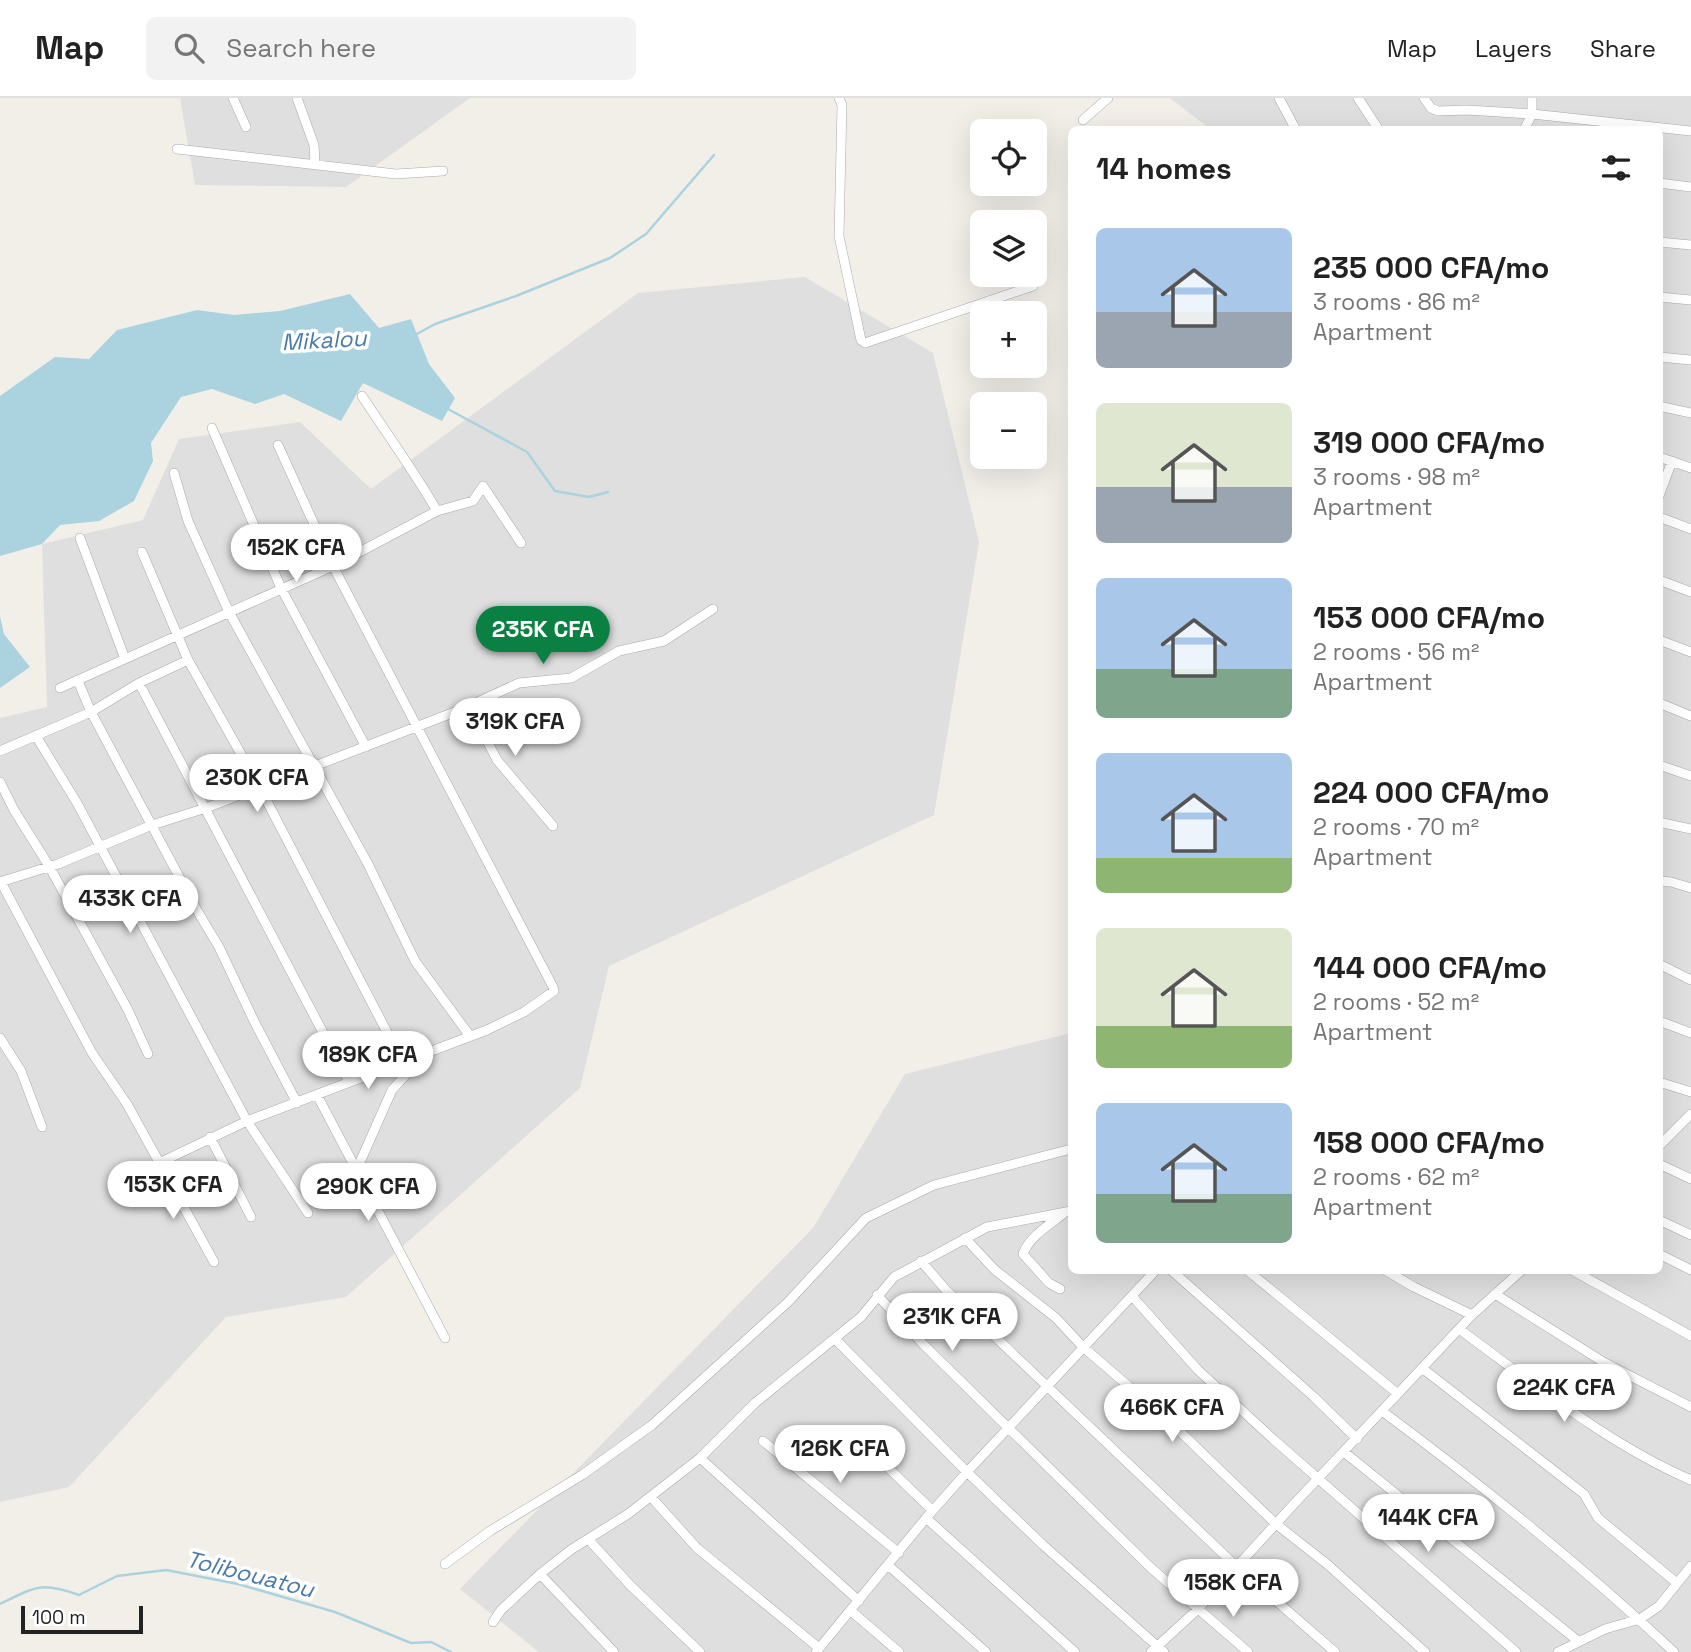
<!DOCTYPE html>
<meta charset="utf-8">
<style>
body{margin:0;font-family:"Space Grotesk",sans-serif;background:#f2f2f2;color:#222;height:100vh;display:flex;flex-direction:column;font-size:26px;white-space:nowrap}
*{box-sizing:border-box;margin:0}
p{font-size:23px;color:#767676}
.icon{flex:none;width:38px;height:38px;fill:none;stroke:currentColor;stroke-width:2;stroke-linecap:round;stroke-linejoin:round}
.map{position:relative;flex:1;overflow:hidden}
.side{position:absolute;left:1068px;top:28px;width:595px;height:1148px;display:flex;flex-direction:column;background:#fff;border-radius:10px;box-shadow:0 7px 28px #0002}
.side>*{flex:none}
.buttons{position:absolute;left:970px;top:21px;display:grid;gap:14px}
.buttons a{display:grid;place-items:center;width:77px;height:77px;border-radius:10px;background:#fff;box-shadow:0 7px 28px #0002;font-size:35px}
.scale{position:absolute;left:21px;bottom:18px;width:122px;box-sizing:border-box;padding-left:7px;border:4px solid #222;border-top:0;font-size:19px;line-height:24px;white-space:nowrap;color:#222;-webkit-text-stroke:5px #fff;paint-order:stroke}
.price{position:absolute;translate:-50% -60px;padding:0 16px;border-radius:24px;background:#fff;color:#222;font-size:23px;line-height:46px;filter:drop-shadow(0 2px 4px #0008)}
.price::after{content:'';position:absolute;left:50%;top:42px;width:21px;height:16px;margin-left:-10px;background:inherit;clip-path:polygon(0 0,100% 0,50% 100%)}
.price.selected{background:#0b8043;color:#fff}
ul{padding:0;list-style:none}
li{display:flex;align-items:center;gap:21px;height:175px;padding:0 28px}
li span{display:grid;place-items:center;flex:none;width:196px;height:140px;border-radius:10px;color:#555}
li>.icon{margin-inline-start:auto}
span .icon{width:84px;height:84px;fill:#fffc;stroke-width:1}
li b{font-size:30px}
h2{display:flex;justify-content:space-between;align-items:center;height:84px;padding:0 28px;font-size:30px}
header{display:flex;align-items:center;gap:42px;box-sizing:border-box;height:98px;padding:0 35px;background:#fff;border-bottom:2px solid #e0e0e0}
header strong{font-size:33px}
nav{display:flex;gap:38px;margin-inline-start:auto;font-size:24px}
.search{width:490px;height:63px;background:#f2f2f2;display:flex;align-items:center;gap:18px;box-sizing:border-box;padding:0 24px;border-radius:10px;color:#767676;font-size:26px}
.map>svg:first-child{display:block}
.residential{fill:#e0dfdf}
.water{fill:#aad3df}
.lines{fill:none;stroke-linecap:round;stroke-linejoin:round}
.stream{stroke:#aad3df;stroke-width:2.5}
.minor-casing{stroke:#a9a9a9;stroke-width:10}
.minor{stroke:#fff;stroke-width:9}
.labels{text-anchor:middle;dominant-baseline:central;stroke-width:7;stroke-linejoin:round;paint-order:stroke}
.water-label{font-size:23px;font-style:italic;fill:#4a7aab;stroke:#fff}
</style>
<header>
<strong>Map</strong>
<div class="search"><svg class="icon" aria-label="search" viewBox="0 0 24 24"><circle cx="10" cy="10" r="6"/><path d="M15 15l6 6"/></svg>Search here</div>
<nav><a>Map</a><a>Layers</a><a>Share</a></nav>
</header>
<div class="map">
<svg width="1691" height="1554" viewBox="0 0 1691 1554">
<rect width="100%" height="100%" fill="#f2efe9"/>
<path class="residential" d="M180,0H470L346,89L195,87Z
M1170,0H1691V1554H539L460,1491L813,1130L905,976L1071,935V1172H1659V32L1210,31Z
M805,179L933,255L979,444L934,717L609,868L580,990L346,1199L226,1219L69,1389L0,1404V620L47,609L42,446L143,422L179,341L300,324L371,391L638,195Z"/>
<path class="water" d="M350,196L379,230L411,221L429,266L455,300L442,323L363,285L341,323L284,296L255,306L212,291L181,299L151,345L153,363L134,403L99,423L60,427L42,446L0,458V298L55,259L89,261L117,232L197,212L234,217L280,213Z
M0,518L4,536L30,569L0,590Z"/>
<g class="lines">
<path class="stream" d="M415,237L435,226L516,198L610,160L646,136L714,57
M448,311L527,354L555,393L589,399L608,394
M0,1506C35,1489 41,1483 79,1497L117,1478L166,1472L238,1486L335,1514L411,1545L431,1544L451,1554"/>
<defs>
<path id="minor" d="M233,0L246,29
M297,0L314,47L315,66
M839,0L842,7L839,138L861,242L865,245L1033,188
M1279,0L1296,32
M1358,0L1379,32
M1424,0L1431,10L1438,13L1467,12L1532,16L1691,33
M1083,22L1108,0
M1524,32L1532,16V0
M177,51L396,76L443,73
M1659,85L1691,89
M1659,144L1691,147
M1659,199L1691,202
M1659,259L1691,262
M362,298C387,336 414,373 437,413
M1659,308L1691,315
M212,330L281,490L366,649
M1659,359L1691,370
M174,375L188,423L229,514L368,766L415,863L470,938
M1659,398L1672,363
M1659,419L1691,431
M80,440L125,561
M142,454L188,562L259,688L402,963
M1659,482L1691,494
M1659,542L1691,554
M78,583L91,614L198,814L219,849L254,923L297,1005
M139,585L349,984
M60,590L333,468L437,413L473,403L483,388L521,445
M1659,605L1691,618
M460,612L482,633L497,662L553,728
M36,638L77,705L247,1023L308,1115
M0,653L91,614L139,585L188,562
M1659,667L1691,678
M0,684L14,712L49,768L128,912L148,956
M1659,724L1691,731
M1659,783L1671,784L1691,790
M0,784L58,766L152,727L206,710L460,612L519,585L571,580L619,553L664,543L713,511
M1,784L92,955L127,1006L214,1164
M1659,866L1691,882
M1659,923L1691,935
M0,940L21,973L42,1029
M1659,984L1691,994
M317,997L445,1240
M210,1039L251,1119
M1659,1048L1691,1016
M159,1065L247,1023L487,932L524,914L554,893L553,889L333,468L278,347
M1659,1066L1691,1081
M357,1071L392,992L412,970L414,959
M1659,1122L1691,1137
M965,1140L995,1172L1056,1220L1083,1249L1168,1322L1276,1426L1327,1466L1425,1554
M1659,1156L1691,1172
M921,1163L946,1192L1237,1469L1335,1554
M1171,1172L1314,1299L1357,1341
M1247,1172L1398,1296
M1385,1172L1414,1189L1472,1217
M1572,1172L1691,1238
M1060,1191L1049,1185L1023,1156C1029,1139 1049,1127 1064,1115
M1495,1196L1605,1265L1691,1309
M877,1197L924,1247L1151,1470L1248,1554
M1132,1198L1198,1272L1273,1341L1516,1554
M1459,1231C1533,1285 1606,1345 1691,1382
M835,1241L967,1374L1043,1447L1164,1554
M1422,1270L1584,1396L1598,1420L1677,1485
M1382,1313C1483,1388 1582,1468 1674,1554
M849,1332L932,1412
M763,1343L899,1455
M1344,1354L1578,1543
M700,1360L859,1503
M651,1399L697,1450L819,1550
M926,1420L1075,1554
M589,1442L630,1487L700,1554
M445,1466L490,1433L582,1377L652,1327L788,1204L866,1120L934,1087L1071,1051
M889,1468L986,1554
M540,1476L614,1554
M851,1513L899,1554
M493,1524L501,1512L540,1476L572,1451L628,1416L700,1360L755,1305L861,1219L894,1179L987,1129L1071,1113
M816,1554L926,1420L967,1374L1156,1172
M1151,1554L1198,1511L1294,1406L1472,1217L1522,1172
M1558,1554L1605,1531L1640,1521L1659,1508L1691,1468"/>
</defs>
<use href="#minor" class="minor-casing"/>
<use href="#minor" class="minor"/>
</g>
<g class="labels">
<g class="water-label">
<text transform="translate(324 242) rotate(-3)">Mikalou</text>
<text transform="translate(250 1476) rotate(14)">Tolibouatou</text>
</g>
</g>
</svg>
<div class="buttons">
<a><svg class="icon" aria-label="locate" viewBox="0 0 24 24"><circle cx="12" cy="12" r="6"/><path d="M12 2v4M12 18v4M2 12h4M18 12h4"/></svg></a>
<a><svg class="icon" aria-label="layers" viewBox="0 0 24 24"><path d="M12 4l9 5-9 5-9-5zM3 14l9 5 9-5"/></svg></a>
<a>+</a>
<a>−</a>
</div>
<div class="scale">100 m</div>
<b class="price" style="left:296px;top:486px">152K CFA</b>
<b class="price selected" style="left:543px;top:568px">235K CFA</b>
<b class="price" style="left:515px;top:660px">319K CFA</b>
<b class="price" style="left:257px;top:716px">230K CFA</b>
<b class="price" style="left:130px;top:837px">433K CFA</b>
<b class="price" style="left:368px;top:993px">189K CFA</b>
<b class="price" style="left:173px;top:1123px">153K CFA</b>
<b class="price" style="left:368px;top:1125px">290K CFA</b>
<b class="price" style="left:952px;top:1255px">231K CFA</b>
<b class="price" style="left:1564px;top:1326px">224K CFA</b>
<b class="price" style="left:1172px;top:1346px">466K CFA</b>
<b class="price" style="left:840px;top:1387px">126K CFA</b>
<b class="price" style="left:1428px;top:1456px">144K CFA</b>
<b class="price" style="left:1233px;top:1521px">158K CFA</b>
<section class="side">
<h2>14 homes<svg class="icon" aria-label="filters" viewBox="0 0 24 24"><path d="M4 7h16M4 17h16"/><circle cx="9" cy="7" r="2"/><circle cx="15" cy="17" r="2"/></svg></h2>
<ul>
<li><span style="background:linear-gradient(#a9c7e8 60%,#9aa5b1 0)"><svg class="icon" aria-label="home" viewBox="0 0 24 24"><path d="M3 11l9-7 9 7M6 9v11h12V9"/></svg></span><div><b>235 000 CFA/mo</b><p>3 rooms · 86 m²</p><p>Apartment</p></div></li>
<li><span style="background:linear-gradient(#dfe7d0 60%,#9aa5b1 0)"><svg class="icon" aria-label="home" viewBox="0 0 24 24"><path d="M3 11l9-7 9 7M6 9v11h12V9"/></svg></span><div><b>319 000 CFA/mo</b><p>3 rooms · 98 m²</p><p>Apartment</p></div></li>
<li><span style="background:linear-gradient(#a9c7e8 65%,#7fa58c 0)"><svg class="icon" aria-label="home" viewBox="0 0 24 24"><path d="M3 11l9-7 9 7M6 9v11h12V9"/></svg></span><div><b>153 000 CFA/mo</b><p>2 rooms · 56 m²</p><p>Apartment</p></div></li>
<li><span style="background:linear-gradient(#a9c7e8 75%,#8fb573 0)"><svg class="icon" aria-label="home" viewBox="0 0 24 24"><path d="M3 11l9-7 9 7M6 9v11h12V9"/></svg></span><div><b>224 000 CFA/mo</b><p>2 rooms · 70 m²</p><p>Apartment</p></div></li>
<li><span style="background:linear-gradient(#dfe7d0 70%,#8fb573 0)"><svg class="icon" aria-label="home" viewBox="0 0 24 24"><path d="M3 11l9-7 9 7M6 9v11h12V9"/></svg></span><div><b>144 000 CFA/mo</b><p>2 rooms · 52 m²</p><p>Apartment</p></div></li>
<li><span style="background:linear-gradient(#a9c7e8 65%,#7fa58c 0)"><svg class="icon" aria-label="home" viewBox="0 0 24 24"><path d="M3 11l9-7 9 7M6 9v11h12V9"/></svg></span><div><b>158 000 CFA/mo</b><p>2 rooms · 62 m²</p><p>Apartment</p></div></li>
</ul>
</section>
</div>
